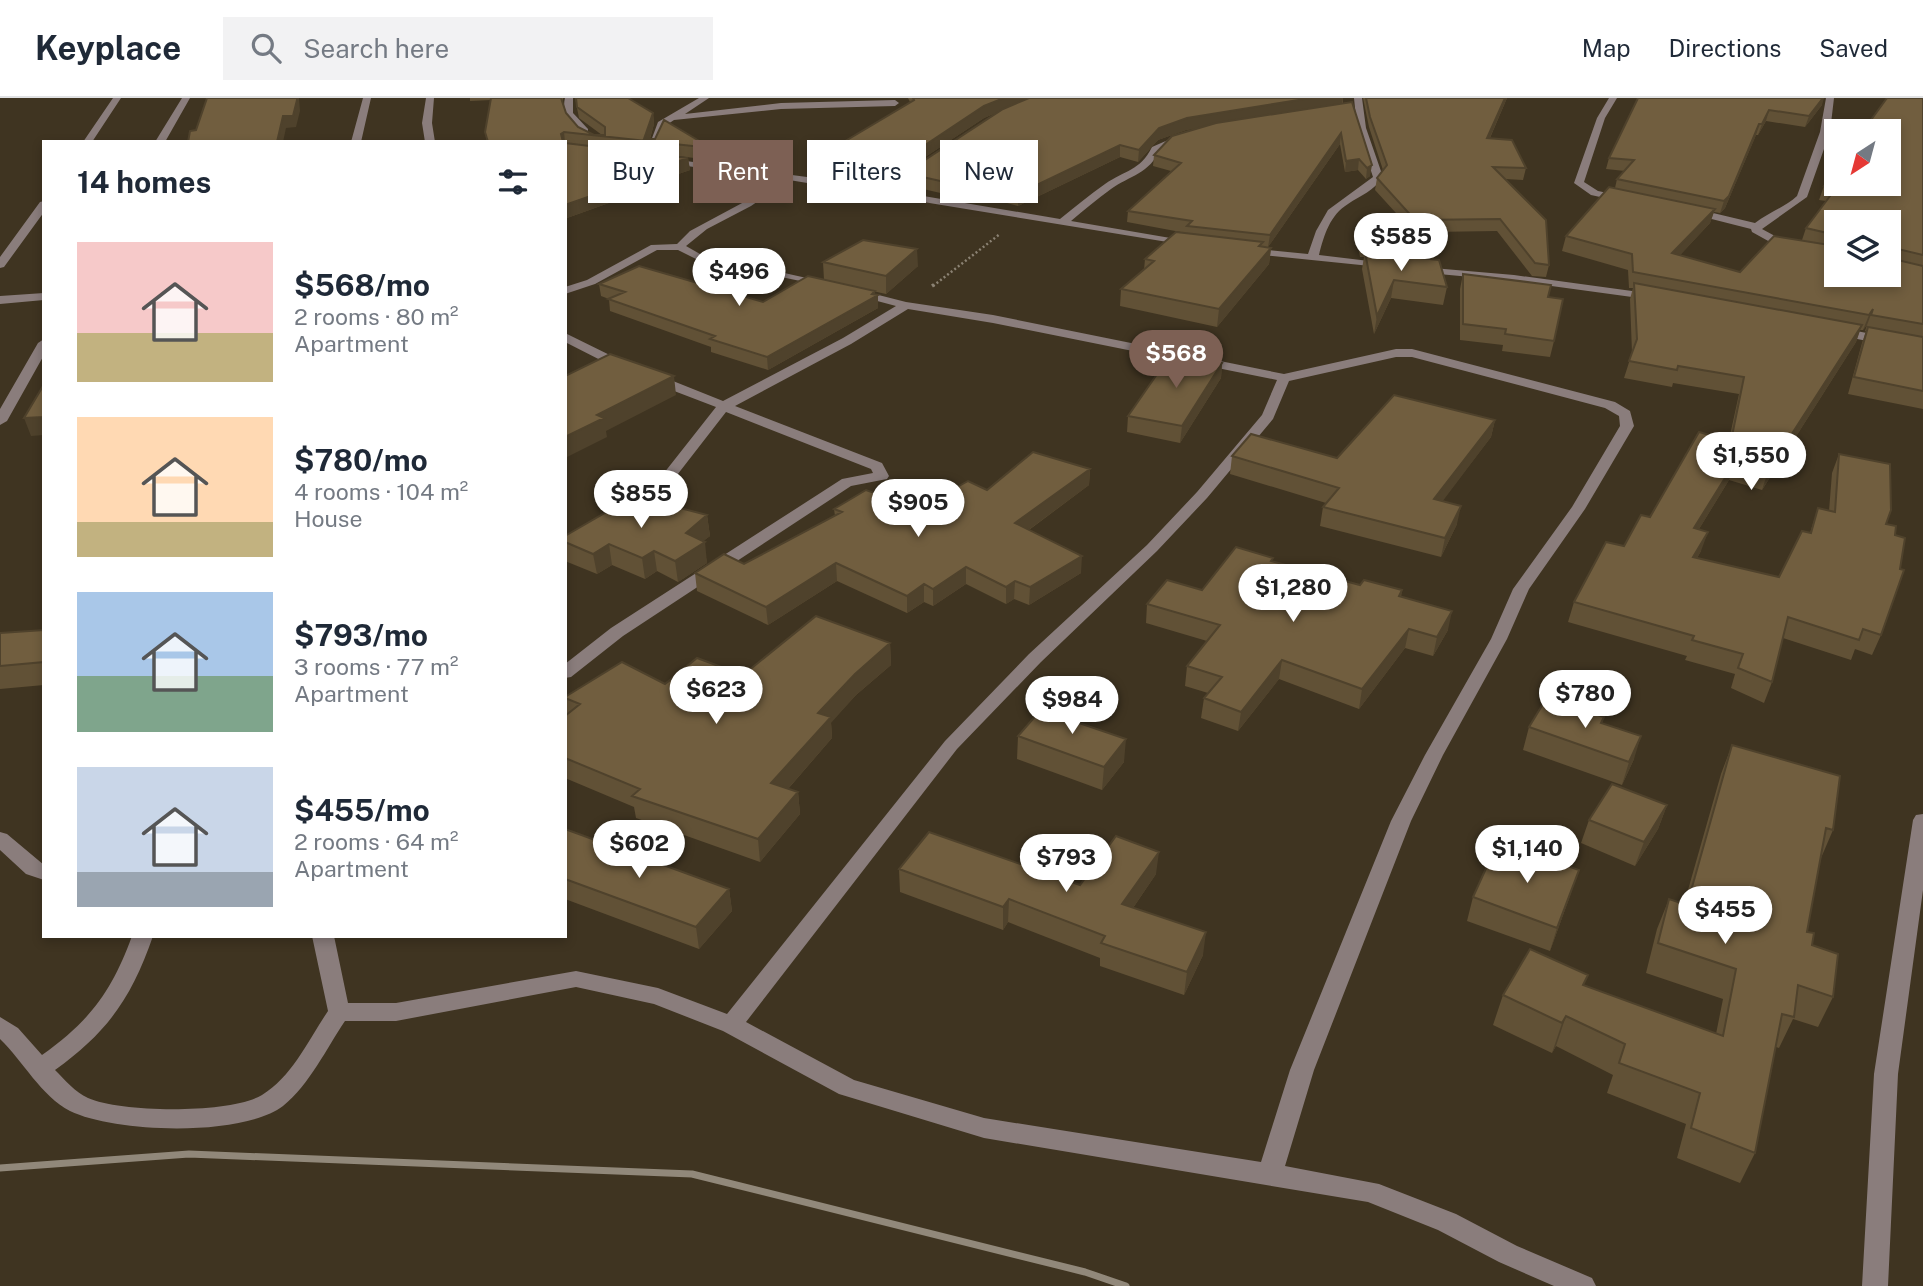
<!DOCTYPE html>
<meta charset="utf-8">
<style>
body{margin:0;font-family:"Public Sans",sans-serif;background:#f2f2f3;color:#1f2937;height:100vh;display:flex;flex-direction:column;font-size:26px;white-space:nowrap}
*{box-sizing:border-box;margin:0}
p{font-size:23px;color:#747a83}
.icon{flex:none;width:38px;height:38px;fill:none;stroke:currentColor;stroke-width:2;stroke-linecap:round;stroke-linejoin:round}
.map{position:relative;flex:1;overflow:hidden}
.sheet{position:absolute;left:42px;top:42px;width:525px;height:798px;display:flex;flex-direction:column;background:#fff;border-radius:0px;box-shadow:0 4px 10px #0003}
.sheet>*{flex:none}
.top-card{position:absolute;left:588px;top:42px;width:665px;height:63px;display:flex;gap:14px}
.needle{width:46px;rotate:216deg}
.fabs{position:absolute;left:1824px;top:21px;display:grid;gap:14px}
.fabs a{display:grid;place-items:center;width:77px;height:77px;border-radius:0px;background:#fff;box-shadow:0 4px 10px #0003;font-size:35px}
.price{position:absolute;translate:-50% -60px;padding:0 16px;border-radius:24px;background:#fff;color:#222;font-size:23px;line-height:46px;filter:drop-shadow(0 2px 4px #0008)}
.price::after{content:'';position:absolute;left:50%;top:42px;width:21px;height:16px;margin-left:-10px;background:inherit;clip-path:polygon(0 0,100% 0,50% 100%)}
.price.on{background:#7d6054;color:#fff}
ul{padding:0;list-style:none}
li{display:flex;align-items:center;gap:21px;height:175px;padding:0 35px}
li span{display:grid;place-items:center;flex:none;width:196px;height:140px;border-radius:0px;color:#555}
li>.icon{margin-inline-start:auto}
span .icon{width:84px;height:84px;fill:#fffc;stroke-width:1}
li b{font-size:30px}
h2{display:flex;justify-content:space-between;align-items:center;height:84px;padding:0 35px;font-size:30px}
.tag{padding:0 24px;border-radius:0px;background:#fff;box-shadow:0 4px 10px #0003;font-size:24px;line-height:63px}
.tag.on{background:#7d6054;color:#fff}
header{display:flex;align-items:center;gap:42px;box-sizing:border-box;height:98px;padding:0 35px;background:#fff;border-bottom:2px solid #e0e1e3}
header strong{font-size:33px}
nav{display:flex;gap:38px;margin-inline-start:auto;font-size:24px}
.search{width:490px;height:63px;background:#f2f2f3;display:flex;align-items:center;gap:18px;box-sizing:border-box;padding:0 24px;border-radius:0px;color:#747a83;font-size:26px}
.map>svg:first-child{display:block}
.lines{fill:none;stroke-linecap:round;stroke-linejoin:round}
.path-far1{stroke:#8b8273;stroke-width:2.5;stroke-dasharray:2 2.5;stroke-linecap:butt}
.path{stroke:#8b8273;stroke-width:3.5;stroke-dasharray:2.5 4.5;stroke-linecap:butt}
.minor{fill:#8a7d7c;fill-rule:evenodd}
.rail{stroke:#91887a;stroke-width:7}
.wall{fill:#615136;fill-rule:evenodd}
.shaded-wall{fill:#4f422c}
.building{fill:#715e3f;stroke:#4f422c;stroke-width:2}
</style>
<header>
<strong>Keyplace</strong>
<div class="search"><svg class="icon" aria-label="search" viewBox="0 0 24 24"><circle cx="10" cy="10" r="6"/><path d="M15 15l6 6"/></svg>Search here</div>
<nav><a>Map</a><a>Directions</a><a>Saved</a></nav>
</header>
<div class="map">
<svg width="1923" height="1188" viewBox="0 0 1923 1188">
<rect width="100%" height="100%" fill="#3f3421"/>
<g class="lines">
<path class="path-far1" d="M933,188L1000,136"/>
<path class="path" d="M932,188L935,186"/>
<path class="minor" d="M113,0H121L92,44H83Z
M182,0H190L165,44H155Z
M363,0H371L361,44H351Z
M426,0H434L432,25L435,44H425L422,25Z
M565,0H573V15L588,31V35C571,35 561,16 565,0Z
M699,0H709L685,16L781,5L895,2L899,5L895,8L781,11L674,22L665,28L654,51H648L658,24Z
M1354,0H1362L1366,30L1383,79C1374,93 1361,97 1348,106C1330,117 1324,137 1319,157L1386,165L1392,168L1390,170L1243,155L1242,153L1247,150L1308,156L1316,133L1328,112L1373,79L1357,30Z
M1609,0H1617L1605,20L1584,84L1598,93L1627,99V103L1623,104L1591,97L1574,85L1597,20Z
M1826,0H1834L1830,34L1807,99L1762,131L1788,145L1836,156V162L1781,150L1752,134L1751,131L1688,115V111L1692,110L1755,125C1768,115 1785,109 1797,98L1820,34Z
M1184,35L1192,37L1159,52C1151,75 1129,78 1111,91C1097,101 1084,112 1071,123L1188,143L1193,146L1192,148L789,82L751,108L707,131L686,148L700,156L829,185V189L696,161L678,152H657L595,186L565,196V189L587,182L651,147L677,146L690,133L744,104L778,81L666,65L663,64V60L807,79L847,42L852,45L817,80L1060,121C1075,109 1089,97 1105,86C1125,72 1140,73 1152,49Z
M44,103V114L4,169L0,170V159L40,104Z
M1421,169L1514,177L1654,196L1660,199L1654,202L1514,183L1417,174V170Z
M855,191L906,204L993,217L1284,276L1396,251H1412L1615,304L1630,313L1634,328L1585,411L1529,491L1507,541L1443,657L1411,723L1314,972L1285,1068L1379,1086L1456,1116L1517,1148L1592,1180L1596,1188H1554L1499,1164L1438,1132L1368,1104L984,1040L839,996L723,933L654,906L576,889L396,923H345C326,951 310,986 283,1008C242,1039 115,1035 70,1013C41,998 23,963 0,941V919L18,930L42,957C90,923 112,893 132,838H153C132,899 108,934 55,972C65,982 75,994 88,1000C121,1015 231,1016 262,997C292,979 309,941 328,913L312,838H334L348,905H396L576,873L658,890L727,916L945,643L1029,556L1147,447L1197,394L1262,317L1277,282L993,225L908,211L851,246L735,308L882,365L889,378L887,381L851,388L623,538L571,579L565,580V566L611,530L842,381L873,375L871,371L726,314L674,381L631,416L626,417L619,413L664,375L716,309L648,283V277H658L723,303L843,240L896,208L851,196V192ZM1396,259H1412L1605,310L1619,318L1620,328L1572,409L1513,491L1491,541L1425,657L1391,723L1290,972L1261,1064L984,1020L854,982L746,924L957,651L1041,564L1157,453L1207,400L1273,321L1289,283Z
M44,195V202L0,206V198Z
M1836,229L1923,246V254L1832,236V230Z
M565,235L628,266L630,269L628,272H620L565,244Z
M44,241V257L7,323L0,327V311L38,245Z
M1923,716V792L1898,976L1888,1188H1862L1874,976L1913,722L1916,717Z
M0,734L7,736L44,767V782L26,776L0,752Z"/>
<path class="rail" d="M0,1070L189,1056L692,1076L1085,1174L1126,1188"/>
</g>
<path class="wall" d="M470,0H563V4L566,15L578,29L594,37H602L579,20L575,0H628L653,15L654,26L650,41L711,50L712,62L590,48L688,60L690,72L658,83L659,87L567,120L565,119V44H487L485,34L491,2L470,3Z
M908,0H1343V5L1352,4L1370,78L1366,81L1358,72L1345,74L1340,46L1268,149L1271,150L1269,166L1217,229L1120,208L1121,191L1144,172L1145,161L1186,135L1127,124L1128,113L1171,73L1153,68L1154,57L1197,30L1186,32L1158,42L1138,64L1120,59L1018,108L959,92L949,97L906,87L905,75L1003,12L984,20L889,83L831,69L830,57L910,4Z
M1363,0H1507L1490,40L1526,70L1523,82L1505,81L1549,167L1546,179L1532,178L1497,133L1431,134L1435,150L1433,161L1447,189L1443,207L1391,200L1374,236L1362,171L1364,159H1360L1356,140L1359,124L1406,126L1375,92L1377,80L1383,72L1369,29Z
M1638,0L1822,7L1805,29L1766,23L1758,37H1756L1725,110L1720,115L1714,114L1710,125L1680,157L1740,174L1802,142L1806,130L1826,103L1819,102L1824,88L1923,0V311L1848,296L1862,245L1866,233H1865L1867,227L1863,232H1860L1856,244L1762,392L1729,382L1699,431L1701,453L1697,460L1779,479L1810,435L1818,410L1829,413L1832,375L1839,356L1886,426L1881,537L1872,557L1855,551L1851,562L1783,540L1772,584L1764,605L1731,590L1735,576L1685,562L1687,558L1568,524L1574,504L1650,419L1729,342L1739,296L1673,285L1672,289L1624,280L1632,255L1630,201L1633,190H1629L1628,172L1562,153L1566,138L1615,90L1617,81L1625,73L1606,71L1609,60ZM1836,124L1888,177H1836Z
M823,164L918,168L886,196L846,187L878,197V210L768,272L711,254V249L610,213L609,201L601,198L599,186L763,204L824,182Z
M1463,176L1548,199L1554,243L1550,259L1502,253L1503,247L1460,242V191Z
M1222,265L1221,280L1180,345L1127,334L1128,318Z
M1495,322L1491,339L1442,403L1457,426L1441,459L1320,428L1323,409L1326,405L1230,376L1232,358L1337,360Z
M1090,371L1089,387L1029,432L1081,475L1029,507L1014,501L1006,506L966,486L933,508L924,504L907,515L837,483L768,527L697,493L695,475L744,466L835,418L834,411L880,397L923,408L987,392Z
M707,417L710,438L703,443L707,465L678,484L657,473L645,481L612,467L597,476L565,463V438Z
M1272,463L1360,487L1402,492L1401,499L1448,532L1433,558L1405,550L1359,611L1279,581L1238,633L1201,620L1204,600L1208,595L1185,588L1187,568L1207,543L1146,525L1147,506L1202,492Z
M44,532V587L0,591V535Z
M890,545L891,567L856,597L831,624L832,640L788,691L798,694L800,716L760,764L636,720L634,709L565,680V618L567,617L565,599L743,577Z
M1604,619L1602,625L1634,661L1622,687L1523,652L1529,629Z
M1079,625L1124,664L1102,692L1017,661L1018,638Z
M1732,647L1833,732L1821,760L1807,834L1812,847L1833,899L1818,929L1793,921L1779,950L1776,949L1755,1055L1740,1085L1677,1060L1686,1026L1607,995L1613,977L1556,948L1552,955L1493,927L1503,897L1585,888L1716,936L1723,901L1646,875L1657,831L1669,801L1684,806L1721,676Z
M1667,707L1658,731L1635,768L1581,745L1589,722Z
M565,731L729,791L732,813L699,851L565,801Z
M899,771L1080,787L1156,776L1133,810L1203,857L1184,897L1100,868V860L1008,824L1003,832L900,794Z
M1571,795L1550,853L1467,823L1473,799Z"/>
<path class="shaded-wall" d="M297,0H299L300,13L296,29L286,30L283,44H277L283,18Z
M1004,0H1031L984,20L889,83V71L984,8Z
M1311,0H1343L1342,6L1186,32L1158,42L1138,64L1139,52L1159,30L1187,20Z
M1505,0H1507L1485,51L1487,40Z
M1823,0H1824L1822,7L1805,29L1809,18Z
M1769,12L1766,23L1758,37L1762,26Z
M653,15L654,26L649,43L644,41Z
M1759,26L1756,37L1725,110L1720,115L1724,103Z
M564,34L565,44H562L561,36Z
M1341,35L1340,46L1268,149L1270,137Z
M1120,47V59L1018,108V96Z
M688,60L690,72L658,83L659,87L567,120L565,107L651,73Z
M1359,61L1358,72L1345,74L1346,63Z
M1372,67L1370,78L1366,81L1367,70Z
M959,80V92L949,97V85Z
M1715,111L1710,125L1668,170L1672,155Z
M1271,150L1269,166L1217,229L1219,211Z
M917,151L918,168L886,196V178Z
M1394,182L1391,200L1374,236L1377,218Z
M875,193V199L878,197V210L768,272L767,259Z
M1873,211L1867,227L1863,232L1869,217Z
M1862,227L1856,244L1762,392L1768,373Z
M1222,265L1221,280L1180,345L1182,328Z
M674,278L676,297L606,333L607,339L565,360V339L597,317Z
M44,319V337L31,338L24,320Z
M1495,322L1491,339L1430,420L1434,401Z
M1735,364L1729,382L1688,449L1694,430Z
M1090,371L1089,387L1015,442V425Z
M1461,408L1457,426L1441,459L1445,440Z
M707,417L710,438L692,452L705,444L707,465L678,484L675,463L686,435Z
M1708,434L1701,453L1687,478L1693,459Z
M609,446L612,467L597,476L593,456Z
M654,453L657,473L645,481L642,460Z
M1082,458L1081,475L1029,507L1030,489Z
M836,465L837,483L768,527L766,509Z
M966,469V486L933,508V491Z
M1015,483L1014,501L1006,506V489Z
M924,486V504L907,515V498Z
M1452,513L1448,532L1433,558L1437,539Z
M1409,531L1405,550L1359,611L1362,591Z
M890,545L891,567L856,597L831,625L832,640L773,708L771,685L818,615L855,576Z
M1282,562L1279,581L1238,633L1241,614Z
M1641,638L1634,661L1622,687L1629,664Z
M1126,641L1124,664L1102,692L1104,669Z
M798,694L800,716L760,764L758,741Z
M1667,707L1658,731L1635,768L1644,744Z
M1159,754L1156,776L1120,829L1122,806Z
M1579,772L1571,795L1550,853L1557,830Z
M729,791L732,813L699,851L696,829Z
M1009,801L1008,824L1003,832V809Z
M1206,834L1203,857L1184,897L1187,874Z
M1566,918L1556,948L1552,955L1562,925Z"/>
<path class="building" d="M207,0H297V2L293,18H283L277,44H188L190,33L196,32Z
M491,0H561L566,15L578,29L594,37H605V29L577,9L576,0H628L653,15L644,41H655L664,22L711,50L564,34L561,36L563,44H488L485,34Z
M913,0H1004L984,8L889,71L830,57L842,45L914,2Z
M1029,0H1311L1187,20L1159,30L1139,52L1120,47L1018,96L959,80L949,85L905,75L1003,11Z
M1366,0H1505L1487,40L1512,42L1526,70L1493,69L1546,122L1549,167L1535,165L1500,121L1415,122L1377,80L1387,67L1370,19Z
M1638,0H1823L1809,18L1769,12L1762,26H1759L1729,98L1724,103L1617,81L1634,62L1609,60Z
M1887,0H1923V157L1894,150L1891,153L1893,161L1923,168V226L1871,217L1873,211L1869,217L1633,174L1632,156L1566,138L1609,89L1715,111L1672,155L1740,174L1774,138L1836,148V177H1888V124H1836V137L1806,130L1836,90L1824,88L1836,71V86H1888V33H1863Z
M1352,4L1372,67L1367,70L1359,61L1346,63L1341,35L1270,137L1187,128L1192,123L1128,113L1181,65L1154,57L1172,38L1216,25Z
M565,45L688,60L651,73L657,75L565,107Z
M1359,124L1429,127L1435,150L1362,142Z
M1176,134L1263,144L1259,148L1271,150L1219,211L1121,191L1154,163L1145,161Z
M863,142L917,151L886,178L823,164Z
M1365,154L1439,162L1447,189L1394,182L1377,218Z
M639,168L763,204L808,178L875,193L872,196L878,197L767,259L710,241L715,238L608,201L625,194L599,186Z
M1463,176L1551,187L1548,199L1563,201L1554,243L1505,236L1506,231L1463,226Z
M1634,185L1862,227L1768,373L1735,364L1694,430L1708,434L1693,459L1779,479L1802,433L1811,435L1818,410L1835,414L1839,356L1890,366L1891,412L1886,426L1896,428L1895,437L1905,440L1900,471L1904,472L1881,537L1863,531L1859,542L1788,519L1772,584L1738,570L1743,556L1692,542L1694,538L1574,504L1606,444L1624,448L1641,417L1650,419L1699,334L1731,343L1744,279L1678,268L1677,272L1629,263L1637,241Z
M1868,229L1923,239V293L1854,279Z
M610,256L674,278L597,317L604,320L565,339V278Z
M1171,256L1222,265L1182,328L1128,318Z
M44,286V319L24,320L43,288Z
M1394,297L1495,322L1434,401L1461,408L1445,440L1323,409L1339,390L1232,358L1251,336L1337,360Z
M1033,354L1090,371L1015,425L1082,458L1030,489L1015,483L1006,489L966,469L933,491L924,486L907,498L836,465L766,509L695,475L724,456L744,466L842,414L834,411L866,392L880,397L886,394L923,408L968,383L987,392Z
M634,398L707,417L686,435L705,444L675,463L654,453L642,460L609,446L593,456L565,444V438Z
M1236,449L1273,460L1271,463L1360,487L1364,482L1402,492L1399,498L1452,513L1437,539L1409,531L1362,591L1282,562L1241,614L1204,600L1222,579L1187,568L1220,527L1147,506L1167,482L1202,492Z
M816,518L890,545L855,576L818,615L831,619L771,685L798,694L758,741L632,698L640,691L565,660V618L580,606L565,600V599L622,564L665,586L697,560L743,577Z
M44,532V564L0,568V535Z
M1549,601L1604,619L1601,625L1641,638L1629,664L1529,629L1543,606Z
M1045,607L1080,618L1076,624L1126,641L1104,669L1018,638Z
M1732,647L1840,678L1833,732L1826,730L1807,834L1814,835L1812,847L1838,856L1833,899L1798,887L1794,919L1782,916L1755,1055L1691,1030L1700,995L1619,965L1625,946L1566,918L1562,925L1503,897L1530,851L1588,877L1583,887L1723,938L1736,871L1658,845L1669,801L1687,807Z
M1612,686L1667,707L1644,744L1589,722Z
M565,731L729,791L696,829L565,781Z
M929,734L1080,787L1116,738L1159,754L1122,806L1206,834L1187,874L1101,845L1105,838L1009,801L1003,809L899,771Z
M1498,744L1579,772L1557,830L1473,799Z"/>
</svg>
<div class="fabs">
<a><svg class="needle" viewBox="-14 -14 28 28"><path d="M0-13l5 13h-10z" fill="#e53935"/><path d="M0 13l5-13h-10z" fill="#747a83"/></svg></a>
<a><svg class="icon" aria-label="layers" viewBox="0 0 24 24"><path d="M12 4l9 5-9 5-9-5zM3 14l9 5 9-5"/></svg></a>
</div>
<b class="price" style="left:1401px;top:175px">$585</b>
<b class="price" style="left:739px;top:210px">$496</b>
<b class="price on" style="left:1176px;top:292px">$568</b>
<b class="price" style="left:1751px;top:394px">$1,550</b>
<b class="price" style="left:641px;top:432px">$855</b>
<b class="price" style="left:918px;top:441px">$905</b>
<b class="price" style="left:1293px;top:526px">$1,280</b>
<b class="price" style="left:716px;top:628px">$623</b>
<b class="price" style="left:1585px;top:632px">$780</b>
<b class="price" style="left:1072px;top:638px">$984</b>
<b class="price" style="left:639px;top:782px">$602</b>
<b class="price" style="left:1527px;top:787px">$1,140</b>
<b class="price" style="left:1066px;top:796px">$793</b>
<b class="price" style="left:1725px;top:848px">$455</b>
<div class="top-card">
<a class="tag">Buy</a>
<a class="tag on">Rent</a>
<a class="tag">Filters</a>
<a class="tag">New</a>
</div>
<section class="sheet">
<h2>14 homes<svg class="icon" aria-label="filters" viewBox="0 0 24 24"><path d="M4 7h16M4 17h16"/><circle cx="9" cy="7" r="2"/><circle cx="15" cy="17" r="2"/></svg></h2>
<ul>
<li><span style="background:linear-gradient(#f6c9c9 65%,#c2b280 0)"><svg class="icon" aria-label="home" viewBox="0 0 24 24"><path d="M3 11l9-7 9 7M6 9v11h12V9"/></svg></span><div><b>$568/mo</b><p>2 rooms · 80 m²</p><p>Apartment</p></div></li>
<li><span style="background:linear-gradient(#ffd9b3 75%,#c2b280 0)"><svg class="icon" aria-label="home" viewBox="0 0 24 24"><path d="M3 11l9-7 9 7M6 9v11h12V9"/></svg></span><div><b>$780/mo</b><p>4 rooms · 104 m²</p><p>House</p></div></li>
<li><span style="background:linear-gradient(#a9c7e8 60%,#7fa58c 0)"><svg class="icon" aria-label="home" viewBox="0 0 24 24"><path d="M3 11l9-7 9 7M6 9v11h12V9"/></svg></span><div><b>$793/mo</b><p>3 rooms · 77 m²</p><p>Apartment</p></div></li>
<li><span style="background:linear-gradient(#c9d6e8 75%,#9aa5b1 0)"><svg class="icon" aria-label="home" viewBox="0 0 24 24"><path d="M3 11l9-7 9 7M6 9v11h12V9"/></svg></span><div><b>$455/mo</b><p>2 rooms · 64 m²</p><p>Apartment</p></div></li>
</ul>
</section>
</div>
